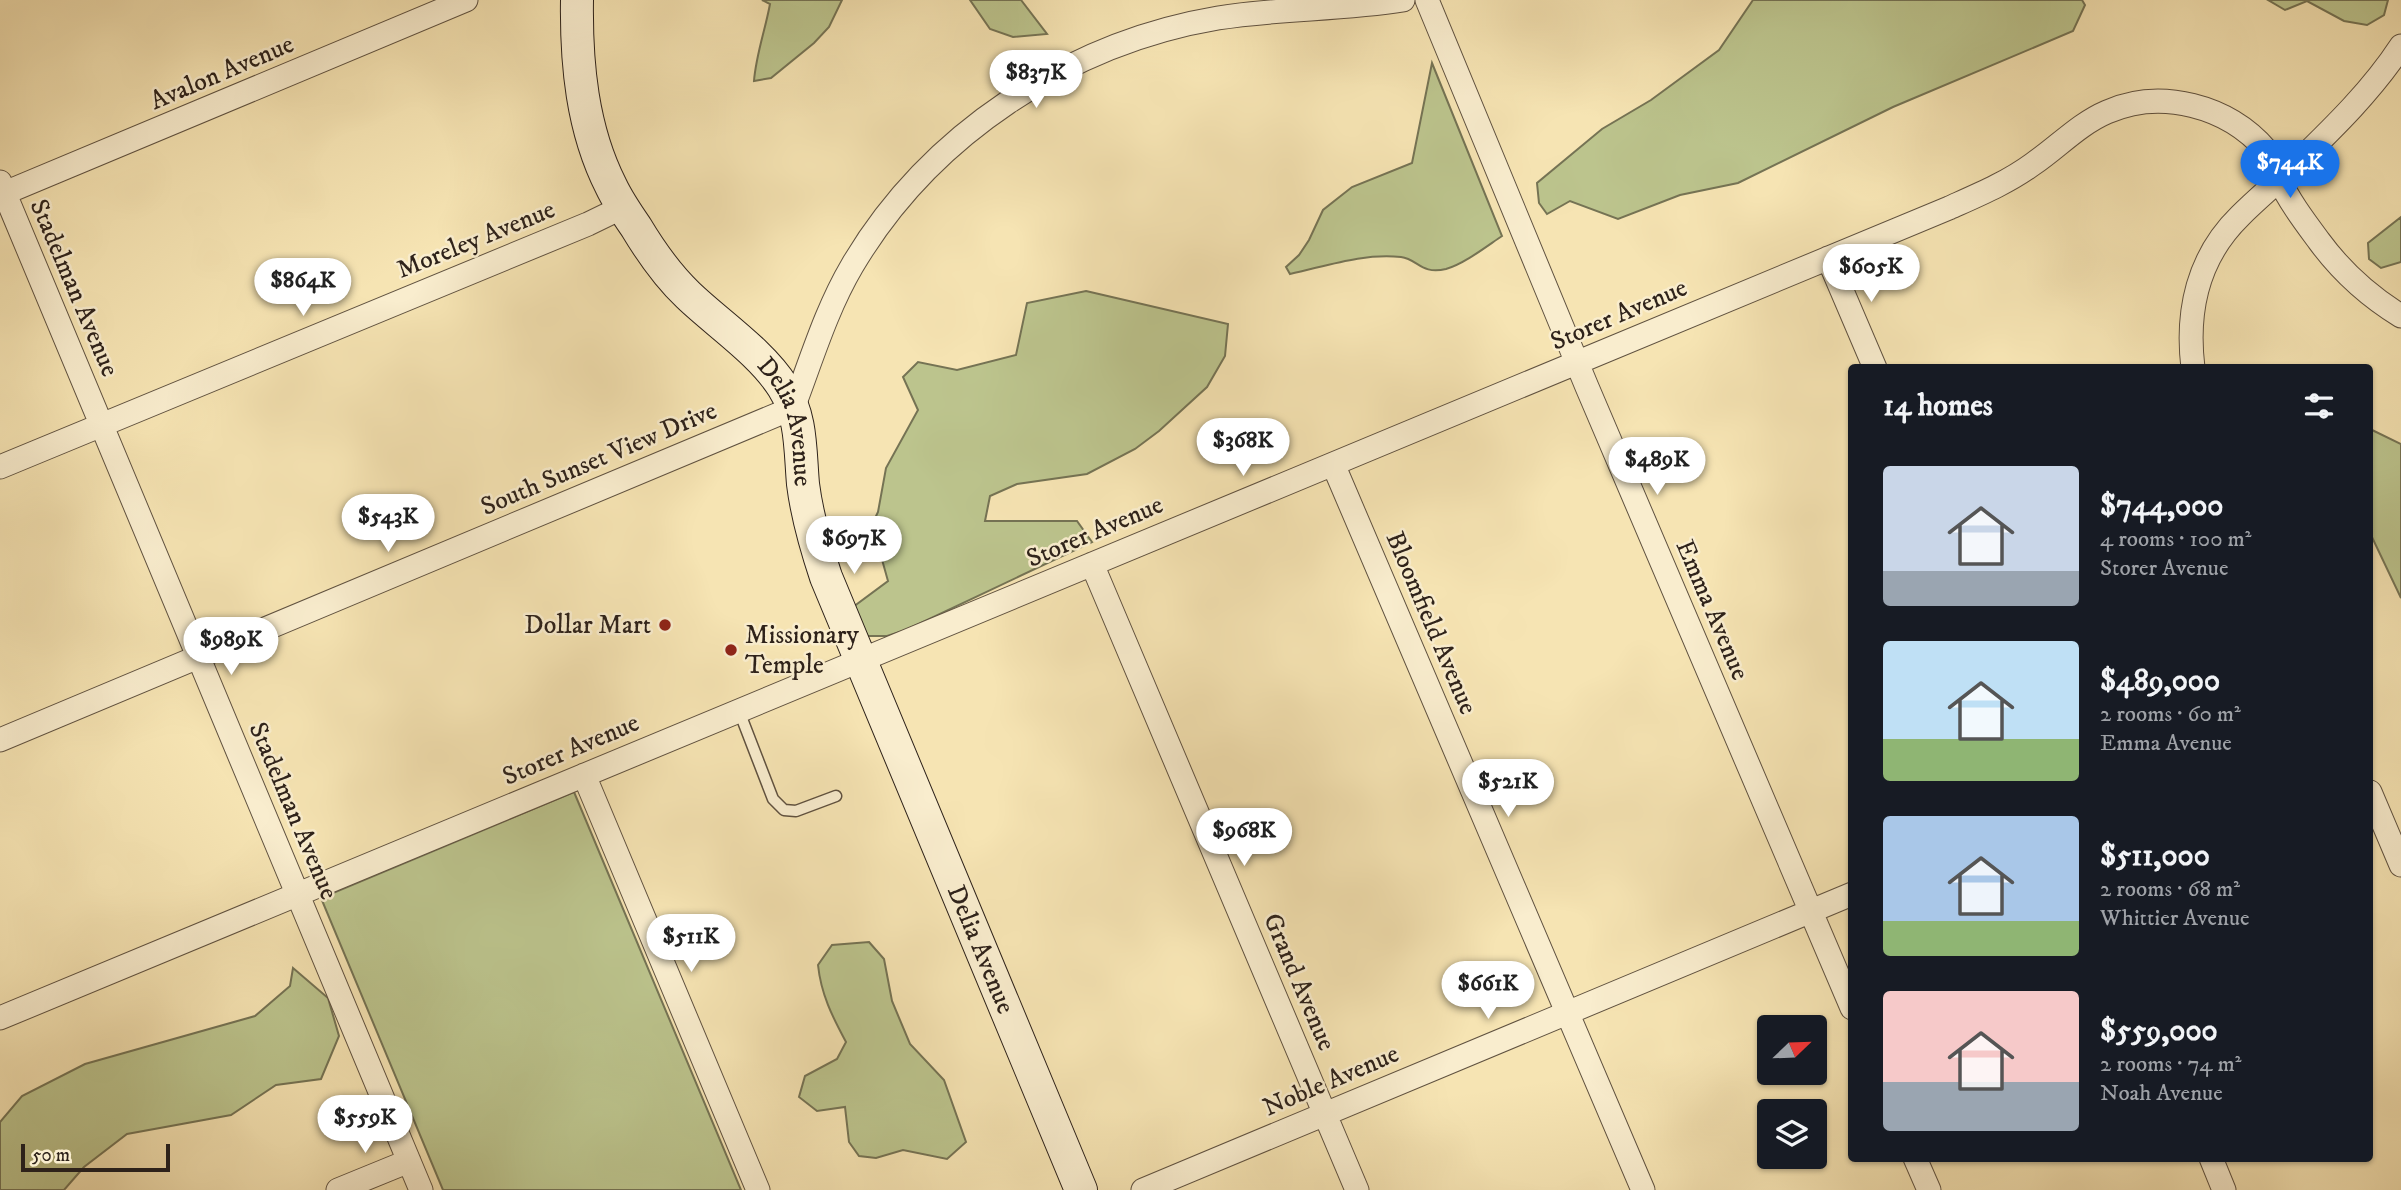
<!DOCTYPE html>
<meta charset="utf-8">
<style>
body{margin:0;font-family:"IM FELL DW Pica",serif;background:#20242c;color:#f1f3f6;height:100vh;display:flex;flex-direction:column;font-size:26px;white-space:nowrap}
*{box-sizing:border-box;margin:0}
p{font-size:23px;color:#9ea1a6}
.icon{flex:none;width:38px;height:38px;fill:none;stroke:currentColor;stroke-width:2;stroke-linecap:round;stroke-linejoin:round}
.map{position:relative;flex:1;overflow:hidden}
.panel{position:absolute;left:1848px;top:364px;width:525px;height:798px;display:flex;flex-direction:column;background:#171b24;border-radius:7px;box-shadow:0 2px 5px #0004}
.panel>*{flex:none}
.needle{width:46px;rotate:67deg}
.tools{position:absolute;left:1757px;top:1015px;display:grid;gap:14px}
.tools a{display:grid;place-items:center;width:70px;height:70px;border-radius:7px;background:#171b24;box-shadow:0 2px 5px #0004;font-size:35px}
.scale{position:absolute;left:21px;bottom:18px;width:149px;box-sizing:border-box;padding-left:7px;border:4px solid #2e221a;border-top:0;font-size:19px;line-height:24px;white-space:nowrap;color:#2e221a;-webkit-text-stroke:5px #f9edce;paint-order:stroke}
.price{position:absolute;translate:-50% -60px;padding:0 16px;border-radius:24px;background:#fff;color:#222;font-size:23px;line-height:46px;filter:drop-shadow(0 2px 4px #0008)}
.price::after{content:'';position:absolute;left:50%;top:42px;width:21px;height:16px;margin-left:-10px;background:inherit;clip-path:polygon(0 0,100% 0,50% 100%)}
.price.active{background:#1a73e8;color:#fff}
ul{padding:0;list-style:none}
li{display:flex;align-items:center;gap:21px;height:175px;padding:0 35px}
li span{display:grid;place-items:center;flex:none;width:196px;height:140px;border-radius:7px;color:#555}
li>.icon{margin-inline-start:auto}
span .icon{width:84px;height:84px;fill:#fffc;stroke-width:1}
li b{font-size:30px}
h2{display:flex;justify-content:space-between;align-items:center;height:84px;padding:0 35px;font-size:30px}
.map>svg:first-child{display:block}
.green{fill:#bcc48d;stroke:#757354;stroke-width:2}
.lines{fill:none;stroke-linecap:round;stroke-linejoin:round}
.lane-casing{stroke:#605240;stroke-width:13}
.street-casing{stroke:#605240;stroke-width:25}
.secondary-casing{stroke:#2e221a;stroke-width:34}
.lane{stroke:#f9edce;stroke-width:10}
.street{stroke:#f9edce;stroke-width:23}
.secondary{stroke:#f9edce;stroke-width:32}
.poi-dot{fill:#8f2418;stroke:#f9edce;stroke-width:2.5}
.labels{text-anchor:middle;dominant-baseline:central;stroke-width:5;stroke-linejoin:round;paint-order:stroke}
.street-label{font-size:26px;fill:#2e221a;stroke:#f9edce}
.poi-label{font-size:26px;fill:#2e221a;stroke:#f9edce;text-anchor:end}
</style>
<div class="map">
<svg width="2401" height="1190" viewBox="0 0 2401 1190">
<rect width="100%" height="100%" fill="#f6e4b3"/>
<filter id="stains"><feTurbulence type="fractalNoise" baseFrequency=".00286" numOctaves="4"/><feColorMatrix values="0 0 0 0 .2 0 0 0 0 .09 0 0 0 0 .02 0 0 0 .5 -.17"/></filter>
<radialGradient id="worn" r=".72"><stop offset=".6" stop-color="#630" stop-opacity="0"/><stop offset="1" stop-color="#630" stop-opacity=".3"/></radialGradient>
<path class="green" d="M762,0H842L829,27L814,43L771,78L754,81C756,55 765,31 770,4Z
M970,0H1021L1047,34L1013,37L990,29Z
M1753,0H2082L2085,5L2073,31L1893,107L1738,183L1680,195L1618,219L1570,201L1547,214L1539,203L1537,183L1602,129L1651,100L1719,50Z
M2268,0H2388L2384,15L2367,25L2344,21L2307,1L2285,10Z
M1432,63L1502,236C1487,246 1464,264 1446,269C1421,275 1418,259 1401,257C1362,253 1327,266 1290,274L1286,267L1299,255L1309,240L1323,210L1352,187L1412,163Z
M2401,217V262L2381,268L2369,259L2368,243Z
M1086,291L1228,324L1225,356L1207,387L1159,431L1135,449L1087,474L1017,484L990,496L985,521H1077L1092,542L906,630L887,636H868L849,610L888,581L881,556L866,537L878,512L886,468L918,410L903,377L918,362L957,370L1016,355L1027,303Z
M2370,429L2401,444V598L2370,533Z
M574,792L741,1190H443L321,898Z
M869,942L884,959L892,1001L910,1044L944,1080L966,1142L947,1159L903,1150L876,1158L859,1156L849,1142L845,1107L817,1111L799,1097L805,1076L837,1059L846,1042C832,1016 821,994 818,965L832,945Z
M293,968L328,998L339,1036L321,1079L276,1085L231,1115L127,1134L84,1167L64,1190H0V1122L22,1096L85,1064L255,1016L290,986Z"/>
<g class="lines">
<defs>
<path id="lane" d="M739,711L773,799L784,810L796,811L836,796"/>
<path id="street" d="M1427,0L1587,387L1852,1008
M0,182L421,1190
M0,195L466,0
M1828,258L1875,368
M2193,368C2186,311 2198,257 2240,216C2256,200 2274,185 2291,169C2330,131 2371,92 2401,46
M1333,464L1643,1190
M0,467L588,224L623,207
M1092,564L1357,1190
M0,740L793,408C811,361 826,310 852,266C929,135 1069,43 1218,18C1280,8 1342,10 1403,0
M584,775L758,1190
M2370,792L2401,865
M0,1018L1949,208C1978,195 2007,183 2033,164C2058,147 2079,124 2107,112C2161,88 2228,106 2266,150C2273,159 2275,169 2279,179C2289,201 2305,222 2319,241C2341,271 2370,297 2401,316
M1915,1158L1929,1190
M2211,1158L2224,1190
M338,1190L409,1161
M1143,1190L1852,894"/>
<g id="secondary">
<path id="s1" d="M577,0C576,63 582,129 611,186C618,201 627,214 636,227C651,252 667,275 688,295C717,323 761,352 783,387C802,417 800,450 803,484C807,516 816,547 826,577L1081,1190"/>
</g>
</defs>
<use href="#lane" class="lane-casing"/>
<use href="#street" class="street-casing"/>
<use href="#secondary" class="secondary-casing"/>
<use href="#lane" class="lane"/>
<use href="#street" class="street"/>
<use href="#secondary" class="secondary"/>
</g>
<g class="poi-dot">
<circle cx="665" cy="625" r="7"/>
<circle cx="731" cy="650" r="7"/>
</g>
<g class="labels">
<g class="street-label">
<text transform="translate(222 73) rotate(-23)">Avalon Avenue</text>
<text transform="translate(476 240) rotate(-22)">Moreley Avenue</text>
<text transform="translate(74 288) rotate(67)">Stadelman Avenue</text>
<text transform="translate(1619 315) rotate(-23)">Storer Avenue</text>
<text stroke="none"><textPath href="#s1" startOffset="492">Delia Avenue</textPath></text>
<text transform="translate(599 459) rotate(-23)">South Sunset View Drive</text>
<text transform="translate(1095 532) rotate(-23)">Storer Avenue</text>
<text transform="translate(1712 610) rotate(67)">Emma Avenue</text>
<text transform="translate(1431 623) rotate(67)">Bloomfield Avenue</text>
<text transform="translate(571 750) rotate(-23)">Storer Avenue</text>
<text transform="translate(293 811) rotate(67)">Stadelman Avenue</text>
<text stroke="none"><textPath href="#s1" startOffset="1057">Delia Avenue</textPath></text>
<text transform="translate(1299 982) rotate(67)">Grand Avenue</text>
<text transform="translate(1331 1081) rotate(-23)">Noble Avenue</text>
</g>
<g class="poi-label">
<text x="651" y="625">Dollar Mart</text>
<text x="745" y="635" text-anchor="start">Missionary<tspan x="745" dy="30">Temple</tspan></text>
</g>
</g>
<rect width="100%" height="100%" filter="url(#stains)"/>
<rect width="100%" height="100%" fill="url(#worn)"/>
</svg>
<div class="tools">
<a><svg class="needle" viewBox="-14 -14 28 28"><path d="M0-13l5 13h-10z" fill="#e53935"/><path d="M0 13l5-13h-10z" fill="#9ea1a6"/></svg></a>
<a><svg class="icon" aria-label="layers" viewBox="0 0 24 24"><path d="M12 4l9 5-9 5-9-5zM3 14l9 5 9-5"/></svg></a>
</div>
<div class="scale">50 m</div>
<b class="price" style="left:1036px;top:110px">$837K</b>
<b class="price active" style="left:2290px;top:200px">$744K</b>
<b class="price" style="left:1871px;top:304px">$605K</b>
<b class="price" style="left:303px;top:318px">$864K</b>
<b class="price" style="left:1243px;top:478px">$368K</b>
<b class="price" style="left:1657px;top:497px">$489K</b>
<b class="price" style="left:388px;top:554px">$543K</b>
<b class="price" style="left:854px;top:576px">$697K</b>
<b class="price" style="left:231px;top:677px">$989K</b>
<b class="price" style="left:1508px;top:819px">$521K</b>
<b class="price" style="left:1244px;top:868px">$968K</b>
<b class="price" style="left:691px;top:974px">$511K</b>
<b class="price" style="left:1488px;top:1021px">$661K</b>
<b class="price" style="left:365px;top:1155px">$559K</b>
<section class="panel">
<h2>14 homes<svg class="icon" aria-label="filters" viewBox="0 0 24 24"><path d="M4 7h16M4 17h16"/><circle cx="9" cy="7" r="2"/><circle cx="15" cy="17" r="2"/></svg></h2>
<ul>
<li><span style="background:linear-gradient(#c9d6e8 75%,#9aa5b1 0)"><svg class="icon" aria-label="home" viewBox="0 0 24 24"><path d="M3 11l9-7 9 7M6 9v11h12V9"/></svg></span><div><b>$744,000</b><p>4 rooms · 100 m²</p><p>Storer Avenue</p></div></li>
<li><span style="background:linear-gradient(#bfe0f5 70%,#8fb573 0)"><svg class="icon" aria-label="home" viewBox="0 0 24 24"><path d="M3 11l9-7 9 7M6 9v11h12V9"/></svg></span><div><b>$489,000</b><p>2 rooms · 60 m²</p><p>Emma Avenue</p></div></li>
<li><span style="background:linear-gradient(#a9c7e8 75%,#8fb573 0)"><svg class="icon" aria-label="home" viewBox="0 0 24 24"><path d="M3 11l9-7 9 7M6 9v11h12V9"/></svg></span><div><b>$511,000</b><p>2 rooms · 68 m²</p><p>Whittier Avenue</p></div></li>
<li><span style="background:linear-gradient(#f6c9c9 65%,#9aa5b1 0)"><svg class="icon" aria-label="home" viewBox="0 0 24 24"><path d="M3 11l9-7 9 7M6 9v11h12V9"/></svg></span><div><b>$559,000</b><p>2 rooms · 74 m²</p><p>Noah Avenue</p></div></li>
</ul>
</section>
</div>
